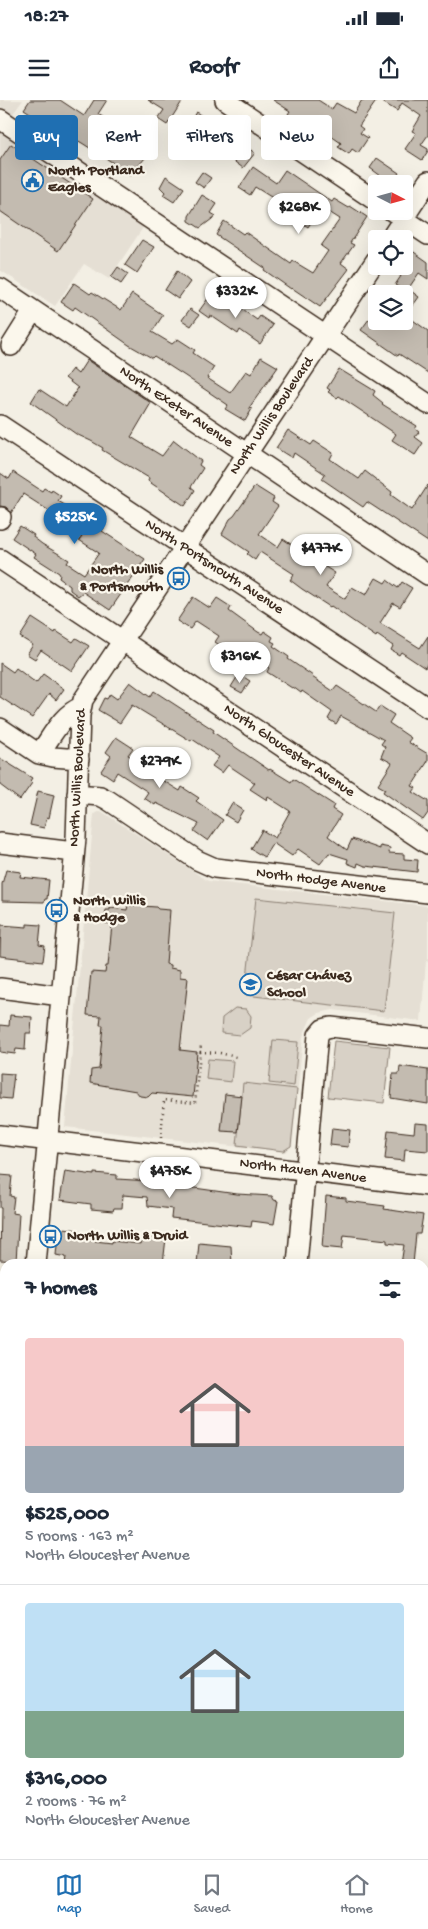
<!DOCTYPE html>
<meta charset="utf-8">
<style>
body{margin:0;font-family:"Gochi Hand",sans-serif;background:#f2f2f3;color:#1f2937;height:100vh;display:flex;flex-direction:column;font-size:19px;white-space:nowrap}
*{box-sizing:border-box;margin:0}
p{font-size:16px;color:#747a83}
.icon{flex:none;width:28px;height:28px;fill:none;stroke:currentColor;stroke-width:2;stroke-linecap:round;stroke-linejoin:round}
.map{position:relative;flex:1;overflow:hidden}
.side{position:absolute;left:0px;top:1159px;width:429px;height:601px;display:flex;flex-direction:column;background:#fff;border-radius:15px 15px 0 0;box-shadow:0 5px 20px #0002}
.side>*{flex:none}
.hud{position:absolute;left:15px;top:15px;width:399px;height:45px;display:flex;gap:10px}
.needle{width:32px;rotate:96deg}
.controls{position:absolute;left:368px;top:75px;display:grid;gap:10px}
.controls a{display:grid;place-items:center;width:45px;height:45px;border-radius:5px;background:#fff;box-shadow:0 5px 20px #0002;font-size:25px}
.price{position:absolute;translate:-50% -42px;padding:0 11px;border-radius:18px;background:#fff;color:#222;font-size:16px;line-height:32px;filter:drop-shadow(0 1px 2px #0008)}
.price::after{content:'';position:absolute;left:50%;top:30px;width:15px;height:11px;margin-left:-8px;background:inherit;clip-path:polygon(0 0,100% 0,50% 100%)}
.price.selected{background:#1f6fb2;color:#fff}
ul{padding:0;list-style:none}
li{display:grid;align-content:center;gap:10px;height:265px;padding:0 25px}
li+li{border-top:1px solid #e0e1e3}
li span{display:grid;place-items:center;height:155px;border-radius:5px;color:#555}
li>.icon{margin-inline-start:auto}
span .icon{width:90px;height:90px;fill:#fffc;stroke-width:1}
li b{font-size:21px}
h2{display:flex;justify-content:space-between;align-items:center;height:60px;padding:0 25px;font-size:21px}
.tag{padding:0 18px;border-radius:5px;background:#fff;box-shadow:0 5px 20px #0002;font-size:18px;line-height:45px}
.tag.selected{background:#1f6fb2;color:#fff}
.status{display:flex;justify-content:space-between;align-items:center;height:35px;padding:0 25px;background:#fff;direction:ltr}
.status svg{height:14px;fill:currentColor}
header{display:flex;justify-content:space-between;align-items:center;height:65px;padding:0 25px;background:#fff;font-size:22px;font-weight:800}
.dock{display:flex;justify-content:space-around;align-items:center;height:70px;border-top:1px solid #e0e1e3;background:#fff;font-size:14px;color:#747a83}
.dock a{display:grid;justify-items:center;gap:2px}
.dock .selected{color:#1f6fb2}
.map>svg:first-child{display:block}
.built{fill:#e5dfd4}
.green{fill:#d8d1c6;stroke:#8a7e72}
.building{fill:#c3bbb0;stroke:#3b2a1e}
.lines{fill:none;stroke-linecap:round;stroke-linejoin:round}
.minor-casing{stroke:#3b2a1e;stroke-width:22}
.path{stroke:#3b2a1e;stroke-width:2.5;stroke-dasharray:1 4;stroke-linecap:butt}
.minor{stroke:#fbf7ec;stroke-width:19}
.labels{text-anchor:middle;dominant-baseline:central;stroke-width:4.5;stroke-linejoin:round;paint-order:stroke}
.poi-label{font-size:15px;font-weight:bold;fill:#3b2a1e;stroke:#fbf7ec;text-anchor:start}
.street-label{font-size:15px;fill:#3b2a1e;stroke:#fbf7ec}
</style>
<div class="status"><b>18:27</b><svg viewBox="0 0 49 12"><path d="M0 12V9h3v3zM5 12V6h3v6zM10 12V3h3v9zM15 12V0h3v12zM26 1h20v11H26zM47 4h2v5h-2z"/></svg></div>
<header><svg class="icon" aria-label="menu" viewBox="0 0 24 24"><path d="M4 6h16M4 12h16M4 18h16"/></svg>Roofr<svg class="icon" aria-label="share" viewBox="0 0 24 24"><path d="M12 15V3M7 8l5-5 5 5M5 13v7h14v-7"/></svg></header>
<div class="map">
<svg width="428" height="1759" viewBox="0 0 428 1759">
<rect width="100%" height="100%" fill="#f3efe4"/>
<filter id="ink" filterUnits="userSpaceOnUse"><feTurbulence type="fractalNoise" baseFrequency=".02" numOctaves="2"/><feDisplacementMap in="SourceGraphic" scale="10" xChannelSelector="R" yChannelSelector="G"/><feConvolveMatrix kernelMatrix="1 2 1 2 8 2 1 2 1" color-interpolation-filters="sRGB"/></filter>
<g filter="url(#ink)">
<path class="built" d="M0,0H23L12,15L0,7Z
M0,31L144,126L109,179L84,164L55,206L0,170Z
M101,711L208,781L428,806V861H426L421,921L333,910L319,913L311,918L303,936L292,1046L285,1052L65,1027L94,714Z"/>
<path class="green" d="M256,798L395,813L384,911L245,895Z
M235,908L246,909L251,916L250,928L240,935L221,933L222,918Z
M273,940L298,942L294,986L269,983Z
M334,941L390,947L384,1003L328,997Z
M208,959L233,961L231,982L206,979Z
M243,983L297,989L291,1046L283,1051L237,1045Z"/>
<path class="building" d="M30,0H60L84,16L94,0H107L98,14L109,21L103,30L122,42L123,41L145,58L130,76L118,68V66L82,43L65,33L64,35L24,9Z
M148,0H183L167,25L158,19L164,10Z
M273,0H318L332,9L336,3L354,13L362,0H377L359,26L363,29L360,33L368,38L358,53L352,49L349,54L338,47L341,43L310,21L306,27L288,14L290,11Z
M379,0H428V35L421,45L428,49V51L422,60L405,49L416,33L412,31L421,16L402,3L397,11Z
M196,12L255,53L243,68L220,51L218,53L195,38L187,51L176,45Z
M11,44L93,99L58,151L0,111V60Z
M377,58L399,73L392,84L370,68Z
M253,67L276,83L285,70L332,102L334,99L349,108L350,106L367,117L350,143L354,145L341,163L349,169L320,207L292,188L291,189L264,170L265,168L216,135L224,121L243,134L245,132L291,164L293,161L313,173L328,151L321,146L340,119L321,107L308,127L292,116L287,125L277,120L270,115L279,102L255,87L250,95L239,88Z
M202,72L211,78L204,88L195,82Z
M166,76L184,88L174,102L163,95L165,92L160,87Z
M202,95L217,104L211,113L216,116L200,128L189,121V116Z
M142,140L154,147L137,173L125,165Z
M411,150L428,162V179L419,173L406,192L395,185L401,176L399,175L404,167V161Z
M118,167L128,174L121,184L111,177Z
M177,171L190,182L178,199L165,190Z
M74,183L90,194L92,192L121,210L132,194L163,215L152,232L172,244L178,239L195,250L193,253L214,267L207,278L230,293L246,271L251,274L261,257L278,267L249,308L252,309L245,321L225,309L228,305L185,276L154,256L152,258L129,245L75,207L73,210L61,202Z
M411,191L419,197L406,215L428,231V273L399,254L398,256L361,230L369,219L372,221H404V202Z
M212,193L235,209L237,206L257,220L260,216L273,225L260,244L240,230L238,234L210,215L209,218L199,211Z
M190,209L199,215L191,226L182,220Z
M87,260L151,303L131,337L162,356L174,340L201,361L199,365L203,368L191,387L195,390L185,406L148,381L149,378L102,350L103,348L91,341L76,334L31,302L39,289L66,307L78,288L65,278L72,269L78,274Z
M339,269L375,291L373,295L383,303L382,304L417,326L415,329L419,332L415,337L423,343L415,355L392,340L396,334L339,296L337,298L328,292L330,290L327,288Z
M288,330L311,345L314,341L333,353L330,359L359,379L365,371L392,392L391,395L412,410L428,385V442L367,402L363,407L322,379L325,374L294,353L292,358L276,348Z
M13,372L42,391L44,388L51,392L52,390L61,396L58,401L104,428L102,431L145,459L110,510L83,492L78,496L70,490V486L59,478L60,475L59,473L34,457L36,454L12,438L20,426L34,435L33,437L42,444L69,460L67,463L84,474L99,453L79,440L82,436L52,417L54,414L23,394L11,413L6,407L0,406V373L9,379Z
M255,386L274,398L272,402L278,406L259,434L278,447L283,439L303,452L312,440L320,445L311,458L335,473L326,487L345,499L352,487L366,495L376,478L385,483L387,480L398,488L402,482L412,488L400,507L393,503L380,523L420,548L428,536V562L425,568L401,552L399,555L391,550L393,546L377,535L376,537L331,506L330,507L302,489L290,480L294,474L260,452L255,460L247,454L249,452L222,434L230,419L234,416Z
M193,497L210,508L217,498L231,507L229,511L258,532L262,534L264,531L273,537L271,541L275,543L273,546L289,557L288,559L313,576L312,577L333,591L337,586L376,612L380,606L394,615L389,623L411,638L408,642L428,654V661L412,686L416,688L413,692L428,701V713L423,720L383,692L385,689L378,685L392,663L381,657L385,647L381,644L384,640L341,616L336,624L328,619L332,612L302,591L301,593L293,587L292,588L267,572L269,568L246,552L233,571L220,562L228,551L215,542L219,536L196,521L190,529L177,521Z
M32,518L55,533L56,531L73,542L76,538L89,546L72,571L41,550L35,559L27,554L33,545L20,537Z
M0,563L13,572L16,568L36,583L43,574L64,589L56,600L49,594L32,618L0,597Z
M239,574L250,581L242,593L231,587Z
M130,582L150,597L154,591L214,630L213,632L269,670L270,669L291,682L293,679L334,705L332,709L341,715L328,736L347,750L352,739L380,749V746L390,748L389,753L404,754V759L418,760L417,772L365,766L358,763L357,767L347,763L348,759L329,753L320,764L298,749L292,756L273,743L264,757L251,749L262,730L275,738L290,711L268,697L267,700L250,689L255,683L228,665L222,673L212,666L219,657L192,639L191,641L132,605L120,623L98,610L104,598L107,599L110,594L117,599Z
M116,637L133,648L128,655L156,672L154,675L180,691L182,687L199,698L196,701L223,720L208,741L194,731L199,724L156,703L155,705L144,698L148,692L117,672L113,679L101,671L111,656L106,652Z
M0,658L32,678L30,681L32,683L20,700L0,685Z
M38,691L54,695L49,718L47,717L44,728L30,725Z
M232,703L243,710L236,722L225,715Z
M6,770L21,772L20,777L49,780L47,799H45L44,802L2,801V784Z
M128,805L156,807L158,809L170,810L166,864L170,865V868L180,870V877L188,878L180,950L197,952L193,997L152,993L148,997L140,996L136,991L90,983L91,970L99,969L103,925H100L101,916L87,915L91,872L105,873L106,866H108L112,824L104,823L106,810H110V808L127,810Z
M27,824L41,825L39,845L45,846L43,861L0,856L1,825L27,827Z
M10,915L32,917L31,933H26L25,950L16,949L15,954L0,952V925L9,926Z
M400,966L428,970V1004L391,998L393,974H399Z
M0,973L14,974L11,999L0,998Z
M225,994L242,996L238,1032L221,1031Z
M415,1023L428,1024V1051L405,1049L404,1061L385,1059L388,1030L414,1033Z
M332,1028L350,1030L348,1047L330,1045Z
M65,1071L94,1075V1073L117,1075V1079L166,1082V1084L237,1094L272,1096L274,1100L278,1101L274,1124L252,1121L251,1127L171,1118L172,1109L148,1106L147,1097L123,1095L122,1108H114L113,1111L91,1109V1104L60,1100Z
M0,1075L12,1076L10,1096L14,1097L12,1113L19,1114L16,1161L0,1160L1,1108H0Z
M326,1096L346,1098V1101L385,1106L384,1109L423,1115L420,1134H416L413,1164H401L404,1145L387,1143V1140L344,1135L342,1149L322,1147Z
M64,1128L79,1130L78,1139L112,1143V1141L141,1144L142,1136L166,1138L163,1164H65L66,1157L56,1155L58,1135H64Z
M199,1143L231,1146L232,1164H197Z"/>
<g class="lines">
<defs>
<path id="minor" d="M225,0L376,101
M0,19L428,304
M392,111L428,135
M390,139L428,81
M0,188L428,475
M11,246L33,211
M0,325L428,608
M0,419L1,417
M0,459L428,744
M0,628L39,654L53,657L79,659
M39,654C51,638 62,614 81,607
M77,694L100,696L108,700L197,760L215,768L428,793
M0,743L74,752
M0,888L61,896
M0,1035L428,1086
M36,1164L76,738L80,615L83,600L376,160
M297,1164L318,935L323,929L331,927L428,938
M0,1183L5,1184
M424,1233L428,1234
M0,1330H5
M424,1380L428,1381
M0,1501L5,1476
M424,1525H428
M0,1598L5,1599
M424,1645L428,1646
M424,1724H428
M9,1755L46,1759
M237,1759L238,1755"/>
</defs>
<use href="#minor" class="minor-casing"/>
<path class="path" d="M200,952L220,953L236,957
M161,1038L164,1000L195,1003L201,944"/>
<use href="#minor" class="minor"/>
</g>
</g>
<defs>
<symbol id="civic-ring" viewBox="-11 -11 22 22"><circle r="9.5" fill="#fbf7ec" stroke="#1f6fb2" stroke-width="1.5"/><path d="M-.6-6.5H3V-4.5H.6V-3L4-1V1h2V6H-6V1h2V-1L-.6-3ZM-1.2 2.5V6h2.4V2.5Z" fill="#1f6fb2"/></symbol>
<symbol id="bus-ring" viewBox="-11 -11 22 22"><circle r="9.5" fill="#fbf7ec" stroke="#1f6fb2" stroke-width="1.5"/><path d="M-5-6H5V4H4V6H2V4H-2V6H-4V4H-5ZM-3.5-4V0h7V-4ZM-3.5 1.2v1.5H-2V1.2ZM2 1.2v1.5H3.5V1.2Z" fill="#1f6fb2"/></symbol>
<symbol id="school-ring" viewBox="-11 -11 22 22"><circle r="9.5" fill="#fbf7ec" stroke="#1f6fb2" stroke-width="1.5"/><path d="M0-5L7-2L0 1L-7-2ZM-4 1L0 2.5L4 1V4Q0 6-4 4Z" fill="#1f6fb2"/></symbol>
</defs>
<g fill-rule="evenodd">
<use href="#civic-ring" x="20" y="68" width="25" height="25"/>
<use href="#bus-ring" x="166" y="466" width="25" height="25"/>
<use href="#bus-ring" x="44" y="798" width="25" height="25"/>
<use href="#school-ring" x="238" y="872" width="25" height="25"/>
<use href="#bus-ring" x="38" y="1124" width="25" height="25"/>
</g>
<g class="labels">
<g class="poi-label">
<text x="48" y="71">North Portland<tspan x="48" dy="17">Eagles</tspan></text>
<text x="163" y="470" text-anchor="end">North Willis<tspan x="163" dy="17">&amp; Portsmouth</tspan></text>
<text x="73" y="801">North Willis<tspan x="73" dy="17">&amp; Hodge</tspan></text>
<text x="267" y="876">César Chávez<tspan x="267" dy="17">School</tspan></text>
<text x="67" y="1136">North Willis &amp; Druid</text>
</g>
<g class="street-label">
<text transform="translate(176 307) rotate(34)">North Exeter Avenue</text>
<text transform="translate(272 316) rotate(-56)">North Willis Boulevard</text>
<text transform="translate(214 467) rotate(33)">North Portsmouth Avenue</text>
<text transform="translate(289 651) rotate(34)">North Gloucester Avenue</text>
<text transform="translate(78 678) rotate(-87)">North Willis Boulevard</text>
<text transform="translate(321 781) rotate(7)">North Hodge Avenue</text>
<text transform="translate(303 1071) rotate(7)">North Haven Avenue</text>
</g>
</g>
</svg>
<div class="controls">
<a><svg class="needle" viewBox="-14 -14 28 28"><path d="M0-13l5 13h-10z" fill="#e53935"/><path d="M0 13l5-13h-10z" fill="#747a83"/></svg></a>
<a><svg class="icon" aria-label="locate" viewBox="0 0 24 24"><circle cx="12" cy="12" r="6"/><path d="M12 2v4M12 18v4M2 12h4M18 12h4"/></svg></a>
<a><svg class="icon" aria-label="layers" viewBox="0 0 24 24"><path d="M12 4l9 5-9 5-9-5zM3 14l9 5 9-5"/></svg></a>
</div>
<b class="price" style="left:299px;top:135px">$268K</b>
<b class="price" style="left:236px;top:219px">$332K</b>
<b class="price selected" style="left:75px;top:445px">$525K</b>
<b class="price" style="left:321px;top:476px">$477K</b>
<b class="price" style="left:240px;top:584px">$316K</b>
<b class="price" style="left:160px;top:689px">$279K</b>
<b class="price" style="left:170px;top:1099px">$475K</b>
<div class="hud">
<a class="tag selected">Buy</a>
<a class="tag">Rent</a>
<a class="tag">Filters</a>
<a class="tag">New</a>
</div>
<section class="side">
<h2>7 homes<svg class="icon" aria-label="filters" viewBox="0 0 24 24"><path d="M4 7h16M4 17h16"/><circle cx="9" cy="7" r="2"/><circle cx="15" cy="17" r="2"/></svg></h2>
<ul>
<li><span style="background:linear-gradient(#f6c9c9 70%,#9aa5b1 0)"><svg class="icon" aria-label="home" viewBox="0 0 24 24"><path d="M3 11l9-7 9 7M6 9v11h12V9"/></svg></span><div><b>$525,000</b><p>5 rooms · 163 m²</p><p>North Gloucester Avenue</p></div></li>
<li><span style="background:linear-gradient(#bfe0f5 70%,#7fa58c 0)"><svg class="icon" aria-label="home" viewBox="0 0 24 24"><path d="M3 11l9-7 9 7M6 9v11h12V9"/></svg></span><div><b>$316,000</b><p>2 rooms · 76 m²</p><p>North Gloucester Avenue</p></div></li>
</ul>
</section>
</div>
<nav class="dock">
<a class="selected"><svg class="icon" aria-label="map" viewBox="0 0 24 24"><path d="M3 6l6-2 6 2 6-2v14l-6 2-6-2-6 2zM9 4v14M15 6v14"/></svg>Map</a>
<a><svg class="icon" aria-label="saved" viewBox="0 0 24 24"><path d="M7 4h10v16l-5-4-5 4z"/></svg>Saved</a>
<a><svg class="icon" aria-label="home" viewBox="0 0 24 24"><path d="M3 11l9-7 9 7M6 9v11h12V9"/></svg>Home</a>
</nav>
